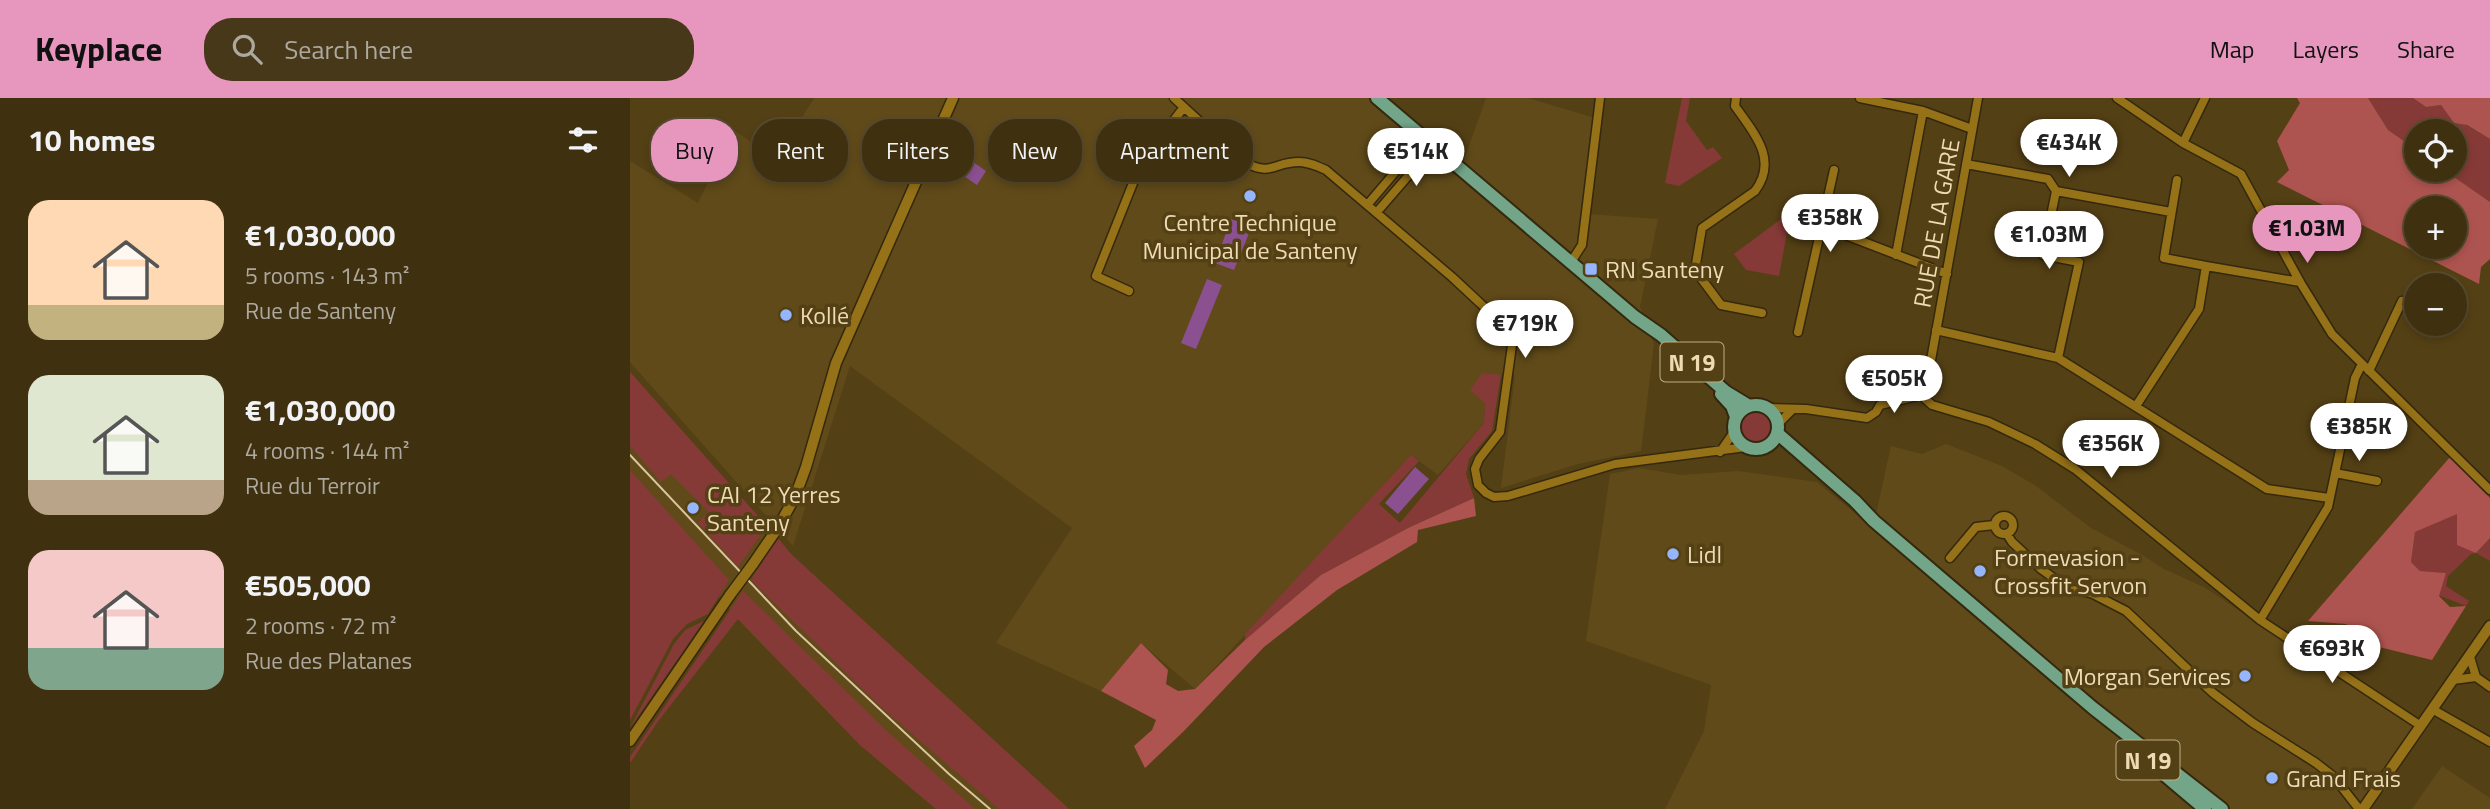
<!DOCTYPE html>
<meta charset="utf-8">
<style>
body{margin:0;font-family:"Titillium Web",sans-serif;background:#463819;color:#f1f3f6;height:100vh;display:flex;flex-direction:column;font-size:26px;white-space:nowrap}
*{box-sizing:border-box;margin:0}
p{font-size:23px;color:#ada99f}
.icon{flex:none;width:38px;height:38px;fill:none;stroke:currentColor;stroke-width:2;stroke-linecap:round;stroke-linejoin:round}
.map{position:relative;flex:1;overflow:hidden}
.sheet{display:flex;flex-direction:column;background:#3f3010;width:630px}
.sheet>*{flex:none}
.hud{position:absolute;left:21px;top:21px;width:665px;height:63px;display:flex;gap:14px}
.fabs{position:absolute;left:1774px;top:21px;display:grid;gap:14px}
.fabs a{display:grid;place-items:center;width:63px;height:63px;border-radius:50%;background:#3f3010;box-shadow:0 4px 10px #0003,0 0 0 2px #584b30;font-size:35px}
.price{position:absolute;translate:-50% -60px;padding:0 16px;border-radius:24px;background:#fff;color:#222;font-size:23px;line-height:46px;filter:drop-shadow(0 2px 4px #0008)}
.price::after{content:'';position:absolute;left:50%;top:42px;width:21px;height:16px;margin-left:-10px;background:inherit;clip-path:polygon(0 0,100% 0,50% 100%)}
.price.on{background:#e797bd;color:#111}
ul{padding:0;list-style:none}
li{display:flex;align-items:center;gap:21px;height:175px;padding:0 28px}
li span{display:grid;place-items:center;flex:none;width:196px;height:140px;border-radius:21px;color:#555}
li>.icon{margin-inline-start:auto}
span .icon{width:84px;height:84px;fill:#fffc;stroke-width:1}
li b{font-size:30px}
h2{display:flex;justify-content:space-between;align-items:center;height:84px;padding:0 28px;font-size:30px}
.pill{padding:0 24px;border-radius:28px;background:#3f3010;box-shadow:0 4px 10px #0003,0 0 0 2px #584b30;font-size:24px;line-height:63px}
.pill.on{background:#e797bd;color:#111}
header{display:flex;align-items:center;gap:42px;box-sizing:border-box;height:98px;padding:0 35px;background:#e797bd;color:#111}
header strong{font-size:33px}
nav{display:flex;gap:38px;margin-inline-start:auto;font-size:24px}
.search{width:490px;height:63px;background:#463819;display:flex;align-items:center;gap:18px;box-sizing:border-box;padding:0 24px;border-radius:28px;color:#ada99f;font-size:26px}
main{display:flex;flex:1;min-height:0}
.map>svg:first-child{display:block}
.built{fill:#604a19}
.green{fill:#863a37}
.forest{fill:#ae5450;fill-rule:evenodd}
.water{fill:#8b5090}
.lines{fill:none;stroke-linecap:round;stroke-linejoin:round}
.minor-casing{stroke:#34280e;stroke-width:11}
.tertiary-casing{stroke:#34280e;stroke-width:13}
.primary-casing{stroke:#34280e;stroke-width:16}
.minor{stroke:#957117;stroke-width:8}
.tertiary{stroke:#957117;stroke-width:10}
.primary{stroke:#73a688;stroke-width:12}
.rail{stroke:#d9c69e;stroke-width:2}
.tertiary-bridge-casing{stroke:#34280e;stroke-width:13;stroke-linecap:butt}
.tertiary-bridge{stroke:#957117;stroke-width:10}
.poi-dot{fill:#95b6fd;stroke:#544015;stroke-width:2.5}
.labels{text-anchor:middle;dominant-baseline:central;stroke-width:7;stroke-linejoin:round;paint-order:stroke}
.shield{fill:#544015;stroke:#c0ac84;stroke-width:2}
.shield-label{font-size:23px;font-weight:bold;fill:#eedbb4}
.poi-label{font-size:24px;fill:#eedbb4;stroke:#544015;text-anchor:start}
.street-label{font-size:24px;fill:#eedbb4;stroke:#544015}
</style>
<header>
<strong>Keyplace</strong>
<div class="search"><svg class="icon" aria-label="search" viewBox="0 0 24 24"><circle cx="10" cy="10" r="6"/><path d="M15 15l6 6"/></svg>Search here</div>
<nav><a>Map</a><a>Layers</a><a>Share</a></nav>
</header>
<main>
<section class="sheet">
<h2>10 homes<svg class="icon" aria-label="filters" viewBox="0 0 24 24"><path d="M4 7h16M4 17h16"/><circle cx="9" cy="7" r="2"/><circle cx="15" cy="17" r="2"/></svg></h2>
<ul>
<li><span style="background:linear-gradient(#ffd9b3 75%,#c2b280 0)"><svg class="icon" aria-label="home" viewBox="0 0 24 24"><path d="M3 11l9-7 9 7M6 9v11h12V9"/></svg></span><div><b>€1,030,000</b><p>5 rooms · 143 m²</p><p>Rue de Santeny</p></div></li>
<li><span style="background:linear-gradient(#dfe7d0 75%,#b9a48a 0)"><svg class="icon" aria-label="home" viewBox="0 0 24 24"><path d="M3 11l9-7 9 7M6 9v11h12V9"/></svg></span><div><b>€1,030,000</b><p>4 rooms · 144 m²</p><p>Rue du Terroir</p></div></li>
<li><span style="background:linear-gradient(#f6c9c9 70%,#7fa58c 0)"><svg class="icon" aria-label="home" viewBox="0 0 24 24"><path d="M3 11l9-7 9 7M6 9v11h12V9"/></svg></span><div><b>€505,000</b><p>2 rooms · 72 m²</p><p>Rue des Platanes</p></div></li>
</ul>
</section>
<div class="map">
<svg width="1860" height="711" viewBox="0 0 1860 711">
<rect width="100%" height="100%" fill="#544015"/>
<path class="built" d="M184,0H739L830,73L856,0H898L965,20L957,116L1028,121L1010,209L1024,246L1011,353L948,366L871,390L885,277H871L855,305L854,325L808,377L781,357L565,591L511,545L471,593L366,545L442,430L220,268L163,448L0,264V63L68,105L82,75L60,58L86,20L146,61Z
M0,274L161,456L439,711H306L230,647L114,528L0,399Z
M1316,346L1372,368L1406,388L1461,430L1514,458L1534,471L1574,489L1791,634L1737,711H1035L1074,633L1081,587L956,543L980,376L1009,370L1051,377L1108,373L1187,384L1243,430L1261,348L1292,356Z
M1812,668L1860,700V711H1782Z"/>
<path class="green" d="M1052,0H1060L1056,23L1077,52L1083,49L1092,60L1049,88L1035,85Z
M1738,0H1783L1796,9L1811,7L1824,25L1836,27L1860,41V104L1814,72H1825V33H1787V52L1758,32Z
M1151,121L1159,123L1149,178L1116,172L1104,156Z
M0,274L137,428L108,469L68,425L78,413L41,376L31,384L0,348Z
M852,275L871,277L862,333L839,361L836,376L844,400L778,430L691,477L615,542V536L781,357L789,363L749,406L770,425L854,325L855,305L840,292Z
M1110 329a16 16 0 1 1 32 0a16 16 0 1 1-32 0Z
M0,372L99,482L78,516L57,526L43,541L0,622Z
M1828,415L1846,455L1860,440V463L1846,455L1841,456L1818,478L1816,488L1839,503L1836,508L1808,497L1816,475L1790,473L1781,464L1785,434Z
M148,440L161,456L439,711H369L251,609L121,482Z
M113,493L259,635L345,711H306L230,647L108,521L29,622L0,665V659Z
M74,523L0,630L44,546L55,532Z"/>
<path class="forest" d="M1667,0H1738L1758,32L1787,52V72H1814L1860,104V161L1851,169L1849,186L1647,84L1659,72L1647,43L1670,5ZM1825,110V149H1787V110Z
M1783,0H1860V41L1837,27L1824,25L1811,7L1796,9Z
M1820,359L1860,400V440L1846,455L1827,447V416L1785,434L1781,464L1790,473L1816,475L1809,498L1820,509L1836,508L1802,562L1745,548L1716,526L1678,523Z
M844,400L846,418L788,432L787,444L707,492L634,549L554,633L515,670L504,648L522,632L526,622L471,593L511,545L538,572L536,586L548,593L565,591L615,542L691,477L778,430Z"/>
<path class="water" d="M326,52L356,73L347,87L316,66Z
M601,121L622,128L604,172L585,165Z
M577,181L592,187L566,251L551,245Z
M785,369L799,381L768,416L755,405Z"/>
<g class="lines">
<defs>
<path id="minor" d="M544,0L614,64C642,79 643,64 669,64C679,64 687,68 696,72L822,179L880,233L883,240L870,334L849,361L845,371L848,387L856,395L864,399L878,398L985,366L1116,349
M1106,0L1105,8C1123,34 1149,61 1125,93L1072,130L1065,172L1091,207L1132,215
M1230,0L1293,13L1342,31
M1487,0L1553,45L1611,76L1670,184L1702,236L1860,392
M1553,45L1575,0
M1336,66L1418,81L1426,93L1541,114
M1426,93L1413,157L1449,164L1428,260
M738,106L794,40
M747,114L804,48
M1192,128L1317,176
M1266,157L1293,13
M941,164L952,147L970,0
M1576,168L1670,184
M499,193L466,178L511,65L554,9
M1306,232L1428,260L1637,391L1699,400
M1168,234L1204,72
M1739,273L1772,203L1785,210
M1291,297L1302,307L1359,324L1405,346L1445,371L1630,522L1791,628
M1291,297L1296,290L1348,0
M1506,308L1569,211L1576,168L1534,160L1547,82
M1138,310L1176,311L1237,320L1246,314L1250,307L1291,297
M1148,326L1163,311
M1090,354L1104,334
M1705,375L1747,383
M1365 427a9 9 0 1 1 18 0a9 9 0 1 1-18 0Z
M1377,436L1382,444L1411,471L1439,491L1461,495L1496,513L1583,595L1623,625L1686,665L1704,679L1729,711
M1320,460L1346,429L1364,427
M1630,522L1698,409L1725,280L1732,266
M1846,579L1860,589
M1823,582L1846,579L1840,559
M1802,611L1860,644"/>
<path id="tertiary" d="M123,466L147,431L165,399L176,369L206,265L323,0
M0,643L100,497
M1733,711L1860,528"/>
<path id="primary" d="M747,0L1005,219L1031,237L1096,294L1119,308
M1091,296L1102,308L1106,319
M1104 329a22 22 0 1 1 44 0a22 22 0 1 1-44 0Z
M1147,335L1225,403L1244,423L1463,610L1592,711
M1511,657L1575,711"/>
</defs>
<use href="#minor" class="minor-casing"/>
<use href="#tertiary" class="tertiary-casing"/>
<use href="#primary" class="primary-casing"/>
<use href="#minor" class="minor"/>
<use href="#tertiary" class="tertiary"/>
<use href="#primary" class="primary"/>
<path class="rail" d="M0,357L166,533L319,676L360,711"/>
<defs>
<path id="tertiary-bridge" d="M100,497L123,466"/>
</defs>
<use href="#tertiary-bridge" class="tertiary-bridge-casing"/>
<use href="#tertiary-bridge" class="tertiary-bridge"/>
</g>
<g class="poi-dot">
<circle cx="620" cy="98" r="7"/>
<rect x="954" y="164" width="14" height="14" rx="3.5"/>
<circle cx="156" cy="217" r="7"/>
<circle cx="63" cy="410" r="7"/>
<circle cx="1043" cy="456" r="7"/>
<circle cx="1350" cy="473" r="7"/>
<circle cx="1615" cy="578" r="7"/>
<circle cx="1642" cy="680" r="7"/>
</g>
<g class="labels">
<g class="shield">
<rect x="1030.5" y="244.5" width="63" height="39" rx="5"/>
<rect x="1486.5" y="642.5" width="63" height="39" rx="5"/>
</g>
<g class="shield-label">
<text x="1062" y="264">N 19</text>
<text x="1518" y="662">N 19</text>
</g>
<g class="poi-label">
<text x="620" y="124" text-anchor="middle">Centre Technique<tspan x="620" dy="28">Municipal de Santeny</tspan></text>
<text x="975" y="171">RN Santeny</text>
<text x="170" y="217">Kollé</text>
<text x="77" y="396">CAI 12 Yerres<tspan x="77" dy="28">Santeny</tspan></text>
<text x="1057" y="456">Lidl</text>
<text x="1364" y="459">Formevasion -<tspan x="1364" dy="28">Crossfit Servon</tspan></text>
<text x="1601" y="578" text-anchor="end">Morgan Services</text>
<text x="1656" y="680">Grand Frais</text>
</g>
<g class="street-label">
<text transform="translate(1306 125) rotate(-80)">RUE DE LA GARE</text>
</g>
</g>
</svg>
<div class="fabs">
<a><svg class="icon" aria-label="locate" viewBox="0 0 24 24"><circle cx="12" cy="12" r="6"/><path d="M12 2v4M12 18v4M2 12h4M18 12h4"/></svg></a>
<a>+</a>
<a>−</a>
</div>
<b class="price" style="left:1439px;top:81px">€434K</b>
<b class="price" style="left:786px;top:90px">€514K</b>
<b class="price" style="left:1200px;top:156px">€358K</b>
<b class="price on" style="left:1677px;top:167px">€1.03M</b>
<b class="price" style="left:1419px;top:173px">€1.03M</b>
<b class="price" style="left:895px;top:262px">€719K</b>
<b class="price" style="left:1264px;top:317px">€505K</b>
<b class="price" style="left:1729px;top:365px">€385K</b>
<b class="price" style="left:1481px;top:382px">€356K</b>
<b class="price" style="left:1702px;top:587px">€693K</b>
<div class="hud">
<a class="pill on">Buy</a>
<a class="pill">Rent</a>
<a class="pill">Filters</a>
<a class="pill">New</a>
<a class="pill">Apartment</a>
</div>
</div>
</main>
